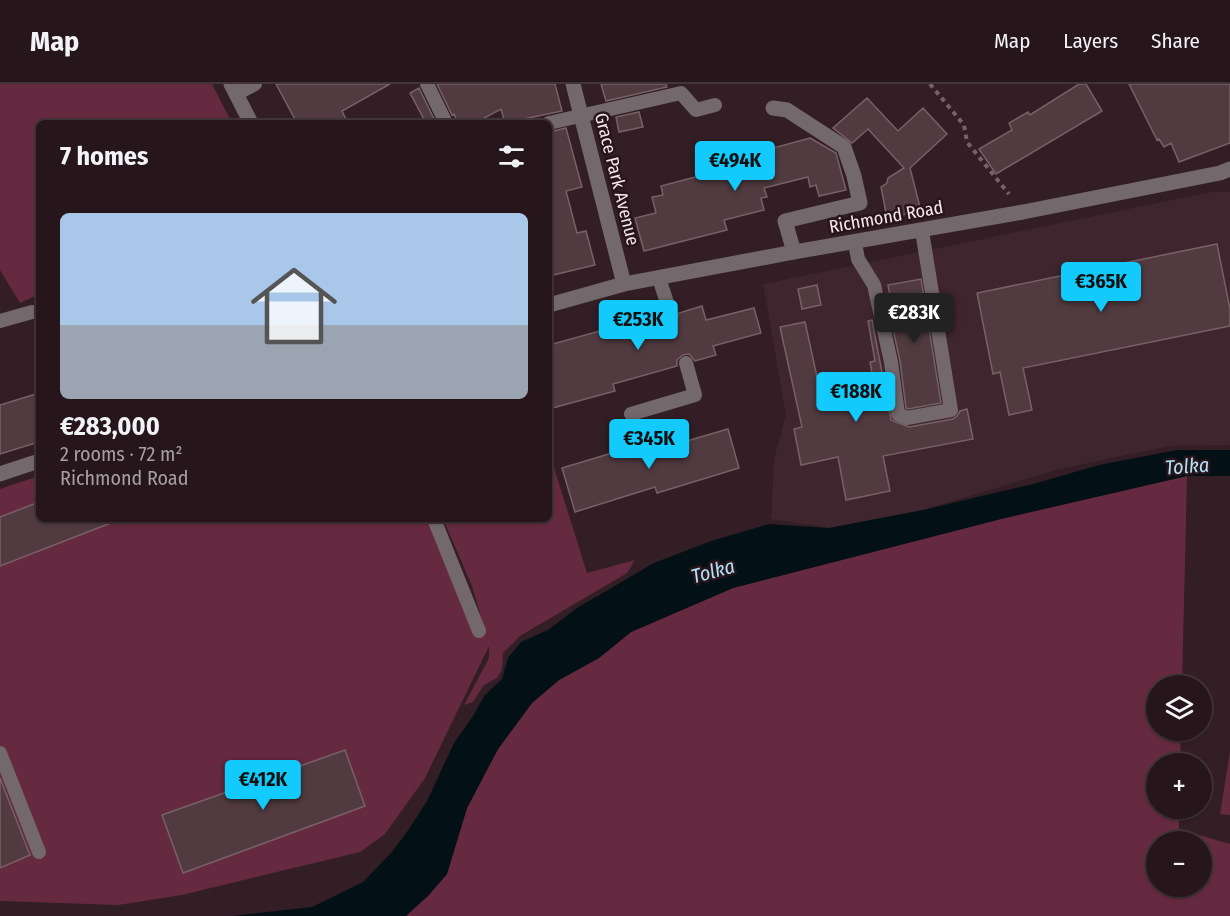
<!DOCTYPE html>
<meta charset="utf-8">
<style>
body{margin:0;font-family:"Fira Sans Condensed",sans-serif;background:#322328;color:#f1f3f6;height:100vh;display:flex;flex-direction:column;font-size:22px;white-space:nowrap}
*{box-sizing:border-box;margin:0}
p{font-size:20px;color:#a49fa3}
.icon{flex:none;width:33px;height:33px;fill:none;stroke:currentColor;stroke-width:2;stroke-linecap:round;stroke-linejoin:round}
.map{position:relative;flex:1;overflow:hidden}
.sheet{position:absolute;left:36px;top:36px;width:516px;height:402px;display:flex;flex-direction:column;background:#26161b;border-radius:9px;box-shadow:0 2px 4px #0004,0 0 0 2px #42353a}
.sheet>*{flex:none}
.fabs{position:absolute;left:1146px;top:591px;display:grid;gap:12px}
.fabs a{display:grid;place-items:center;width:66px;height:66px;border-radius:50%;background:#26161b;box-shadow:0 2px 4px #0004,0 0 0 2px #42353a;font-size:30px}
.price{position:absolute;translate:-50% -51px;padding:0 14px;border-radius:6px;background:#12cafb;color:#111;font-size:20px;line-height:39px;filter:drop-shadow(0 2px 3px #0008)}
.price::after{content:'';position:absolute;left:50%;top:36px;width:18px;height:14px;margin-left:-9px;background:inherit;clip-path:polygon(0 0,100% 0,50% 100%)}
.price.on{background:#222;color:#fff}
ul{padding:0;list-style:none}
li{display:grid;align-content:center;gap:12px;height:318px;padding:0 24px}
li+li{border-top:2px solid #42353a}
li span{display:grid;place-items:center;height:186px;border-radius:9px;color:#555}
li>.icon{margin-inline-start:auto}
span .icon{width:108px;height:108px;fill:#fffc;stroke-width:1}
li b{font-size:26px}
h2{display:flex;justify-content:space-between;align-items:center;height:72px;padding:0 24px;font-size:26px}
header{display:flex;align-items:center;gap:36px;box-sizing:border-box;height:84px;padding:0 30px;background:#26161b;border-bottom:2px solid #42353a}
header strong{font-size:28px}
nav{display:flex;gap:33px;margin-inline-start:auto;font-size:21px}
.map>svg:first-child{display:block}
.built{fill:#3f252d}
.green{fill:#662a40;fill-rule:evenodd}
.water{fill:#031117}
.building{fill:#513b41;stroke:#786067;stroke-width:1.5}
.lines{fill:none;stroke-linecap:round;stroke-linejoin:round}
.path{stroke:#756369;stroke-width:4;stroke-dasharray:4.5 4.5;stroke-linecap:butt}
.service{stroke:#73686b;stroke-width:14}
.minor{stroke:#73686b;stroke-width:15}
.tertiary{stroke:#73686b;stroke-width:15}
.labels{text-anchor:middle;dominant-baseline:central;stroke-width:5;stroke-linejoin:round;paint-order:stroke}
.street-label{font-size:18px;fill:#f5e7eb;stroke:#28151b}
.water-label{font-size:20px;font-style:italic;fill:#aee4f9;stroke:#28151b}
</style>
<header>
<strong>Map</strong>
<nav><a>Map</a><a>Layers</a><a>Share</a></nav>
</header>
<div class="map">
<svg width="1230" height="832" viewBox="0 0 1230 832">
<rect width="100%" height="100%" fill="#321e24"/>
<path class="built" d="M1211,108H1230V361L1169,362L1056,386L923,426L829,444L771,435L774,375L786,331L763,200Z"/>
<path class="green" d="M0,0H212L232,39H39V215L37,211L20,219L0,186Z
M549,368L587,489L635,476L627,489L520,552L503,569L502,586L497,594L484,601L473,618L464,621L489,574V562L425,694L385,750L360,768L182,811L118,821L0,817V405L39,392V435H439L486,550L472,502L443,435H549Z
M1187,392L1182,601L1156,602V646L1181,647L1180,679L1156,680V724L1179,725V745L1230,760V832H406L447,790L467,724L498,665L532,619L559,596L599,574L631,548L733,504L1005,434ZM1156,758H1202V802H1156Z
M1230,668V731L1220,730Z"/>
<path class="water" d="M1177,366H1230V392H1187L1005,434L733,504L631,548L599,574L559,596L532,619L498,665L467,724L447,790L429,811L406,832H232L312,823L363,798L392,768L409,745L427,717L454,659L473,632L485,611L502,595L508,574L521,558L548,546L577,524L654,479L711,457L769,440L829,444L923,426L1033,400L1099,381Z"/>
<path class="building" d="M276,0H390L342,27L348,39H297Z
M437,0H555L562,27L505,39L501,25L475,39H458L454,30L452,31Z
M601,0H666L667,3L606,17Z
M1079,0H1086L1102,27L996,90L979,65L1012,46L1009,39L1028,28L1030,31Z
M1129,0H1230V59L1179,78L1171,59L1164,63L1159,55L1157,56Z
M419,4L436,39H426L410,9Z
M867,14L898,47L923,24L947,50L910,84L921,127L887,134L881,103L887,99L888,94L904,84L868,45L852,59L833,44Z
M639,28L643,43L619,48L616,33Z
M566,44L582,103L566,107L577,149L586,147L595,181L549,192V48Z
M810,54L836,69L846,106L819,112L816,101L810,103L808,93L764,104L767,113L761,114L764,126L724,136L727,146L644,167L635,134L656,129L652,113L663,111L661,102L737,82L744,72Z
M1217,160L1230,225V242L1023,284L1032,326L1009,331L1000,288L993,290L977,209Z
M921,195L941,319L908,325L906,324L900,277L890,232H894L888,201Z
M817,201L821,221L802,225L798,205Z
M702,222L706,236L754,224L761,249L713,262L716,271L695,277L689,270L683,271L677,276V282L613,300L615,307L549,325V261L661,230L664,235L672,237L677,234L679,229Z
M872,236L891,336L909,343L953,335L957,332L960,327L967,325L973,355L883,372L890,407L846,416L838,373L801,381L794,345L802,343L780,243L805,238L824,325L877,315L870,278L875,277L868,237Z
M39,309V358L0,370V321Z
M728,345L739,384L657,409L655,403L575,428L562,384L632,363L635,372Z
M39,418V435H115L116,437L0,482V433Z
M345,666L365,722L183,789L162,731Z
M0,694L30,771L0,784Z"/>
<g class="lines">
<path class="path" d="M930,0L964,41L967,58L1009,110"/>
<path class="service" d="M427,0L446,39
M236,10L255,0
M549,39L681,9L696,26L715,21
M855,159L858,175L874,201L891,278L898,330L907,334L951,326L922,147
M659,194L670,228
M0,237L32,228
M631,330L695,311L686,279
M434,435L479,547
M0,669L39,768"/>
<path class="minor" d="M573,0L624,200
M773,24L787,26L844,63L854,92L860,119L785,137L794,168"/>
<path class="tertiary" d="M231,0L251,39
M549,221L624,200L794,168L1023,128L1220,89L1230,85
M0,390L39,377"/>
</g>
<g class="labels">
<g class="street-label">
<text transform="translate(617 95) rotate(76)">Grace Park Avenue</text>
<text transform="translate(886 133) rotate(-10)">Richmond Road</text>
</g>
<g class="water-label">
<text transform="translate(1187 382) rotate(-4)">Tolka</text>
<text transform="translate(713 487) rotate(-15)">Tolka</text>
</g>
</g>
</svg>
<div class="fabs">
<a><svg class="icon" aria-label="layers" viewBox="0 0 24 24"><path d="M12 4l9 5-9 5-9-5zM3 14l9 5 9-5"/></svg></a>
<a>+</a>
<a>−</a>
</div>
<b class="price" style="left:735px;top:108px">€494K</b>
<b class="price" style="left:1101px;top:229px">€365K</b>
<b class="price on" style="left:914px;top:260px">€283K</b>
<b class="price" style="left:638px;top:267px">€253K</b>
<b class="price" style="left:856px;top:339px">€188K</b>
<b class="price" style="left:649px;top:386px">€345K</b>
<b class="price" style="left:263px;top:727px">€412K</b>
<section class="sheet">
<h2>7 homes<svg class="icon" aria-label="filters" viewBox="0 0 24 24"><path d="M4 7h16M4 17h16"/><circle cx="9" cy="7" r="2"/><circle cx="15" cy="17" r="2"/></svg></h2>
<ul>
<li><span style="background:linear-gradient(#a9c7e8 60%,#9aa5b1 0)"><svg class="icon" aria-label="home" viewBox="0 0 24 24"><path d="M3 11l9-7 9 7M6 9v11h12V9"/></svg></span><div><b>€283,000</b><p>2 rooms · 72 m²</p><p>Richmond Road</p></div></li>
</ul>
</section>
</div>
